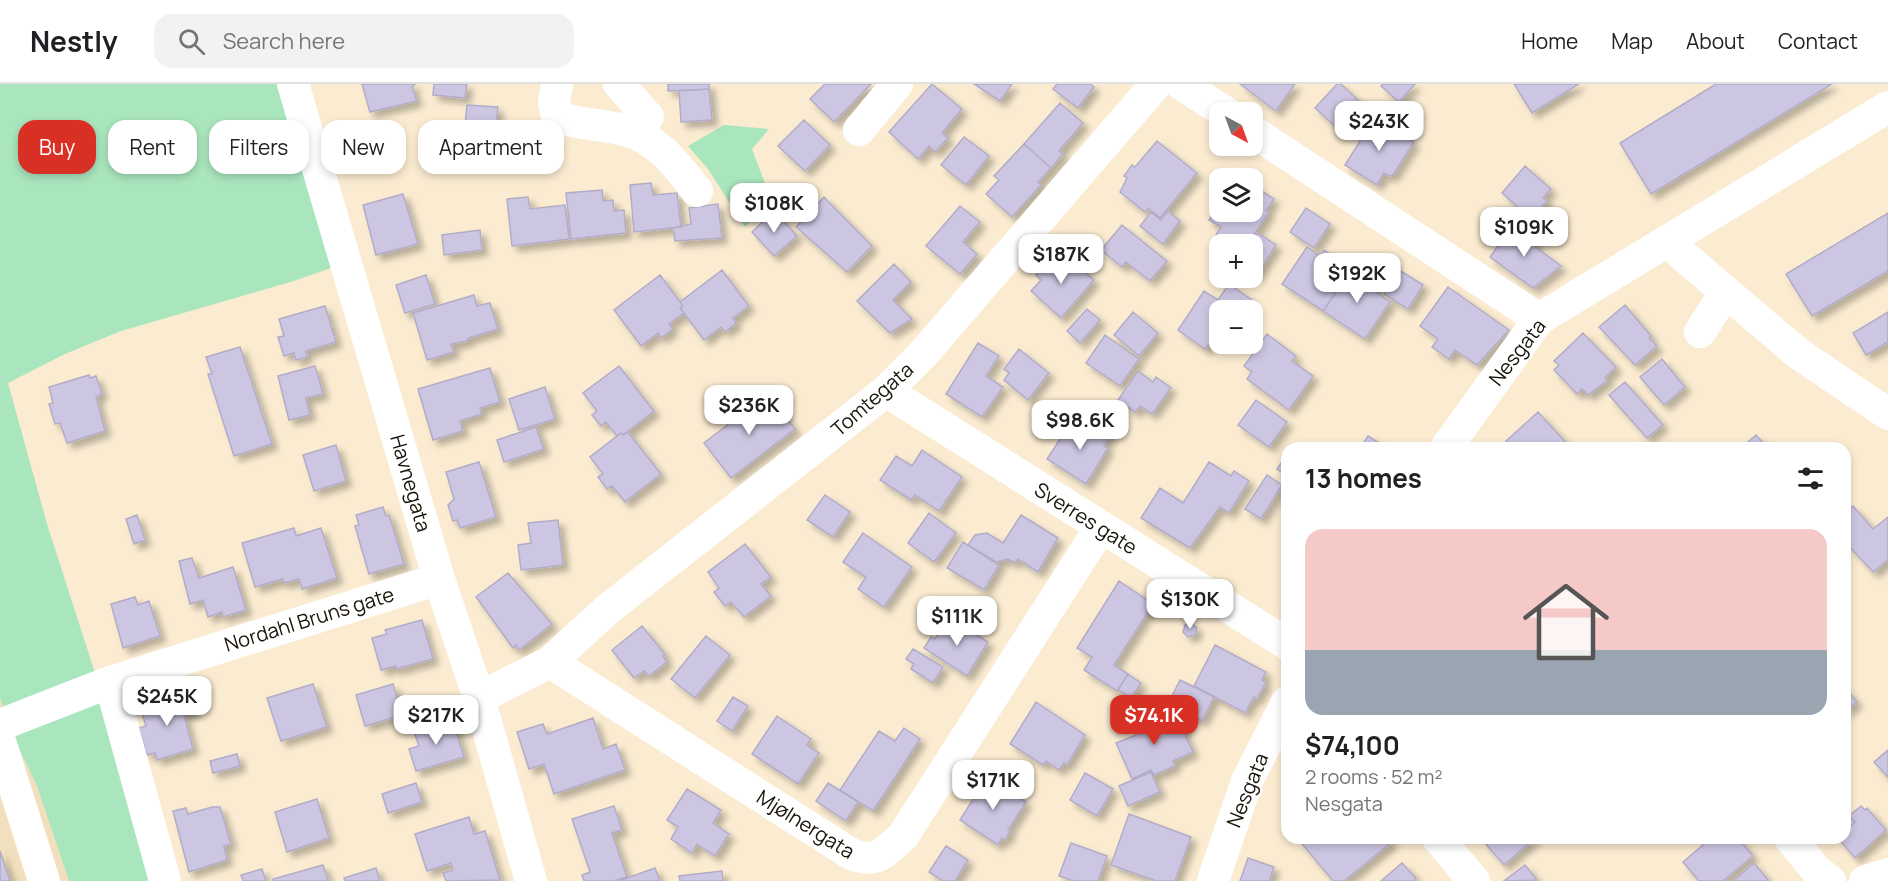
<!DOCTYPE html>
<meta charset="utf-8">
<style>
body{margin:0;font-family:Manrope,sans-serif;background:#f2f2f2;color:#202124;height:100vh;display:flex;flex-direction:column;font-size:22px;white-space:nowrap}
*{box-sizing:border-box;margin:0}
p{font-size:20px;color:#757577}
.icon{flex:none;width:33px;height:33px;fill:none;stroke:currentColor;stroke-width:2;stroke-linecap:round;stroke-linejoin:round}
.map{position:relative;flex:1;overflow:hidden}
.sheet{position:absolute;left:1281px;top:358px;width:570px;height:402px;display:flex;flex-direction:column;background:#fff;border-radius:18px;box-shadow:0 3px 9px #0003}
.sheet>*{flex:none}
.top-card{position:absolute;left:18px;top:36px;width:570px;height:54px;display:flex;gap:12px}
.needle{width:39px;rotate:139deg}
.buttons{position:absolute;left:1209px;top:18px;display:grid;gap:12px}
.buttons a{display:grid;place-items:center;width:54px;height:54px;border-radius:12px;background:#fff;box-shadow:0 3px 9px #0003;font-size:30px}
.price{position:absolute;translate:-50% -51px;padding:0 14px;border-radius:12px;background:#fff;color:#222;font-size:20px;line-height:39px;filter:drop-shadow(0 2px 3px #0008)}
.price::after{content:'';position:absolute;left:50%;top:36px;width:18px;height:14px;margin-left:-9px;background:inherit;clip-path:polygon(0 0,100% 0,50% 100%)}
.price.current{background:#d93025;color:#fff}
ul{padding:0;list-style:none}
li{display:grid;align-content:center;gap:12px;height:318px;padding:0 24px}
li+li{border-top:2px solid #e0e0e0}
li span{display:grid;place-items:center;height:186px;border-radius:18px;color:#555}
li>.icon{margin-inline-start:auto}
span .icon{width:108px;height:108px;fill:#fffc;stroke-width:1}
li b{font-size:26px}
h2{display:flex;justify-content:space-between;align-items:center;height:72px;padding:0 24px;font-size:26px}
.pill{padding:0 21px;border-radius:18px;background:#fff;box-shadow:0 3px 9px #0003;font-size:21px;line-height:54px}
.pill.current{background:#d93025;color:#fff}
header{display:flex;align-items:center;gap:36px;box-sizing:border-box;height:84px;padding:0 30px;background:#fff;border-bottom:2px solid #e0e0e0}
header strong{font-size:28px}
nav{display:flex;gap:33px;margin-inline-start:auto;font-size:21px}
.search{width:420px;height:54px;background:#f2f2f2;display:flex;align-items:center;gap:15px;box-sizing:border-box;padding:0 21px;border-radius:18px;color:#757577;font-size:22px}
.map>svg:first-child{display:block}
.built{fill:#f2dfbd}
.green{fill:#a9e5bd}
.building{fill:#cdc6e2;stroke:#b2acc7;stroke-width:1.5;filter:url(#shadow)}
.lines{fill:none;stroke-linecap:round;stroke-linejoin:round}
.minor{stroke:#fff;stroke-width:32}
.labels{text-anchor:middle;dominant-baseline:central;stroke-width:4.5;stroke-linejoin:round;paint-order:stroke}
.street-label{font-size:20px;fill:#19140a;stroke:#fff}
</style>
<header>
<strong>Nestly</strong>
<div class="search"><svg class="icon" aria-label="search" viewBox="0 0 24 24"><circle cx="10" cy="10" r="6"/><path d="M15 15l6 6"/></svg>Search here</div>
<nav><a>Home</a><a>Map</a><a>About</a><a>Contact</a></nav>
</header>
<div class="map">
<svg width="1888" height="797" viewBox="0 0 1888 797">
<defs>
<filter id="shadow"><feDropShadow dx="5.5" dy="5.5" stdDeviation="3" flood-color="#0004"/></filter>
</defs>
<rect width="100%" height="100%" fill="#fbecd1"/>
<path class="built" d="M0,614L13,652L37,702L69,797H0Z"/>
<path class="green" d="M0,0H289L334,183L294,197L121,247L65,270L8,299L47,440L162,797H69L37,702L13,652L0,614Z
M724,41L769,45L752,65L772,118L745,143L708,85L688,62Z"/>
<path class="building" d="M362,0H415L412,3L417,17L370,28Z
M434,0H467L465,14L433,11Z
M668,0H709V5L668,7Z
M825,0H871L834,38L810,15Z
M932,0L962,25L942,49L948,54L935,68L929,62L918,75L889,48Z
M974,0H1012L1000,17Z
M1057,0H1090L1094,3L1078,24L1053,5Z
M1240,0H1295L1276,27Z
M1337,0H1341L1361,19L1337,44L1315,24Z
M1383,0H1415L1399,18L1381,2Z
M1514,0H1579L1532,29Z
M1716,0H1832L1651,110L1620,59Z
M709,5L712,36L681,38L679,7Z
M1060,19L1083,39L1059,67L1063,70L1051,84L1024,60Z
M467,21L498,23L495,55L464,52Z
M1375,33L1414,58L1393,91L1389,92L1384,89L1377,101L1345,81Z
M804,36L830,61L805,87L778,62Z
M964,53L989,72L966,101L941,81Z
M1157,57L1197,89L1160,134L1148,124L1145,128L1120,108L1127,94L1124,92L1132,81L1135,83Z
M1024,60L1051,84L1038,98L1041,101L1012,133L986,110L999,96L994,92Z
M1525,82L1551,105L1543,114L1547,117L1531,135L1502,109Z
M651,99L653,111L677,109L681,143L634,148L630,101Z
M1255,103L1274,115L1266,126L1269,128L1248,160L1242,156L1239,160H1232L1216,151L1221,143L1209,136L1220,119V128H1252V107Z
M602,106L603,117L613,116L614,127L624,126L626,149L571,155L566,109Z
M403,110L418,160L376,171L363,121Z
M528,113L530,125L565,121L569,155L512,162L507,115Z
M824,113L872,162L847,188L796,143Z
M718,120L722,154L675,157L673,144L691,140L689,124Z
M960,122L980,138L963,158L977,170L960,190L926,162Z
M1306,124L1330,140L1314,164L1290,148Z
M774,127L797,152L774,172L752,148Z
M1168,127L1180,137L1163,160L1140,142L1151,128L1161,136Z
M1888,129V187L1812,232L1786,190Z
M1122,141L1167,177L1150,197L1126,178L1122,183L1101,166Z
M1510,145L1521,153L1525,146L1537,155L1533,161L1561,182L1533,204L1490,173Z
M480,146L482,166L444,171L442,151Z
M1258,149L1276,161L1257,191L1252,188V160H1250Z
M1307,163L1320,172L1324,166L1352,185L1323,227L1282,200Z
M1064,170L1094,196L1061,234L1031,207L1041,196L1036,191L1049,177L1053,181Z
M894,180L911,198L893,216L912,235L890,249L857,217Z
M1352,185L1379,203L1376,208L1390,218L1365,255L1323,227Z
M722,186L749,222L733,234L736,239L725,248L721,243L704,256L680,224L683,222L680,218Z
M1399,186L1423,201L1408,225L1384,210Z
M426,191L435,220L405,229L396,201Z
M660,191L683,222L680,224L684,229L669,240L673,245L661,254L658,249L641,262L614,226Z
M1229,200L1252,216L1245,226H1220V247L1205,265L1178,246L1204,207L1218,216Z
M1448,203L1509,246L1477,281L1455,266L1449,275L1432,263L1438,255L1420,242Z
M474,211L477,222L490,219L498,245L469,254L467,257L451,260L454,268L427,276L413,229Z
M1625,221L1651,252L1649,254L1657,262L1635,281L1599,243Z
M325,222L336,258L306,267L307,273L296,276L294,269L284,272L278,253L284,252L279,235Z
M1087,225L1100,236L1080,259L1067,247Z
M1133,228L1158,249L1139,272L1114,251Z
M1888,228V258L1866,271L1853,249Z
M1583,249L1616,283L1605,294L1608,296L1588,311L1582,305L1577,310L1554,286L1559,281L1554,277Z
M1267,250L1296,272L1292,277L1313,292L1289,326L1247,295L1252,288L1244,282Z
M1105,251L1139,275L1120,302L1086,279Z
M978,259L999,272L986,292L1003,303L982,333L946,310Z
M240,263L272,360L234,372L208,290H212L206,273Z
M1019,265L1049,289L1028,316L1004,296L1009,289L1004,285Z
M1662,275L1685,303L1664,321L1640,293Z
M315,282L323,310L306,314L310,331L289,336L278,292Z
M619,282L654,327L623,351L621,349L617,352L606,338L601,342L592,331L597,327L583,309Z
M490,284L500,318L480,324L482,330L460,337L463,347L433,356L418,305Z
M1138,287L1153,298L1156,293L1171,304L1152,330L1140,322L1135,328L1118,316Z
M89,291L90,294L96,292L102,310L96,313L105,347L67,359L60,339L55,340L49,320L53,319L49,303Z
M1625,298L1663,341L1647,354L1609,311Z
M545,303L555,335L519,346L509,315Z
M768,310L795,345L731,394L704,359Z
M1256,316L1287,338L1269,363L1238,341Z
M1538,328L1571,364H1513L1506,357Z
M1088,339L1110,352L1104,362L1108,364L1086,400L1047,375L1070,340L1082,348Z
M536,343L544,365L504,378L497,356Z
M628,348L661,390L625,418L612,402L607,405L598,393L603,390L590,373L621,349L623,351Z
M1756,351L1768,364H1741Z
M1368,352L1387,364H1360Z
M336,361L346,397L314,407L303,371Z
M922,366L962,393L939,427L915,411L911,416L880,396L896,372L912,382Z
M1287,370V392L1277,385Z
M479,378L496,433L460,444L457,436L453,437L448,421L454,415L446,388Z
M1209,378L1231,392L1234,387L1249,397L1229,429L1220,423L1190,464L1141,434L1160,404L1183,419Z
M1267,391L1282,401L1261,435L1245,425Z
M825,411L850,428L833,453L807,436Z
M1853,422L1873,445L1888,433V476L1873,488L1845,458V428Z
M383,423L386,432L389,431L404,480L369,490L355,442L359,441L356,431Z
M929,429L956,449L934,478L908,459Z
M137,431L145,456L134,460L126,435Z
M1021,431L1058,454L1038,488L1018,475L1015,479L1008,475L996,478L968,461L975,451L987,449L1003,459Z
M558,436L563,481L521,486L518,461L531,459L528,439Z
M294,444L296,452L321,444L337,494L302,505L299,495L284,499L283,495L255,503L242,459Z
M863,449L912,483L884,523L858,505L866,493L843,478Z
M963,458L999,481L984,506L947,484Z
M745,460L771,493L761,500L771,512L744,533L731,518L725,522L714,508L719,504L708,488Z
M192,474L199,494L233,483L246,526L223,533L222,528L208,533L203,516L190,520L179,477Z
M508,489L552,540L519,566L516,561L513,564L476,513Z
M1119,497L1153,520L1114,581L1128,590L1117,607L1084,586L1092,573L1077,564Z
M135,513L138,521L149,517L160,552L123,564L111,520Z
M949,534L988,558L967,592L924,564L931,553L935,555Z
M422,536L433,575L396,585V582L381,586L372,554L387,550L385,546Z
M1191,539L1197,544L1195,551L1188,553L1183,548L1185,541Z
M642,542L665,570L663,572L667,578L649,592L644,587L634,594L612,566Z
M706,552L730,571L695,614L671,595Z
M1215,561L1266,588L1262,596L1266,598L1257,615L1254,613L1245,629L1194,602Z
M913,565L943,583L933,599L911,585L914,580L906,575Z
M1128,590L1141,599L1131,614L1118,606Z
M1180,596L1214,613L1202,637L1168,620Z
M313,600L327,643L281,657L267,614Z
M393,600L402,631L365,642L356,611Z
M1845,604L1857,618L1845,628Z
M188,609L194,628L184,631L193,665L157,676L155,669L147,671L139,644L146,642L140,623Z
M733,613L748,622L732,647L717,637Z
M1036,618L1085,651L1067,681L1064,679L1059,686L1046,677L1043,681L1010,660Z
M1152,629L1157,641L1177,633L1193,668L1173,677L1175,682L1154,691L1151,686L1132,695L1116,659L1136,651L1131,639Z
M777,632L811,655L807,661L819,669L798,700L752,670Z
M593,634L603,665L616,660L625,686L554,710L544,680L529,685L517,648L543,640L547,650Z
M453,637L464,673L416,687L409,665L419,662L414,648Z
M904,644L920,655L873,727L840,706L879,647L895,657Z
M1888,666V693L1874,678Z
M237,670L240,682L213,689L210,677Z
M1151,688L1160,708L1128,722L1119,702Z
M1085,689L1113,705L1097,732L1070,716Z
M987,693L1026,718L1008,746L1010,747L1005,756L1002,754L998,761L960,736Z
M416,699L422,718L388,729L382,710Z
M828,699L858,718L846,737L816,717Z
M687,705L721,726L713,739L729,750L715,772L697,760L692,769L671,755L678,743L667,736Z
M317,715L329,754L287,768L275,728Z
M614,722L622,746L612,749L627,793L614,797H584L582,791L590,788L572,735Z
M1861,722L1865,726L1867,724L1886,746L1855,774L1838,754H1845V747L1855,738L1849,732Z
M212,723H220L231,760L224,762L227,776L189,788L173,727L186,724L188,730Z
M1845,728L1855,738L1845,747Z
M1129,730L1191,753L1175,797H1156L1111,781Z
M469,733L474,750L485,747L500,796L446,797L443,789L453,786L451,779L427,787L415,750Z
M1301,754H1389L1392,758L1344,797H1333L1299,756Z
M1488,754H1535L1504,781L1484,758Z
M1711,754H1738L1753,772L1723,797H1699L1683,778Z
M1071,759L1107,772L1098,797H1074L1059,792Z
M946,762L968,776L955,797H943L929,788Z
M0,767L10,797H0Z
M1248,774L1274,783L1269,797H1240Z
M1402,779L1416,794L1413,797H1381Z
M1754,779L1769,797H1733Z
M323,781L328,797H273V795Z
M1525,781L1537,796L1504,797Z
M376,784L380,797H345L344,794Z
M655,784L660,797H619Z
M262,785L266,797H243L241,791Z
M722,787L723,797H680L679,792Z"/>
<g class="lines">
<path class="minor" d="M293,0L439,495L479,614L531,797
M557,0L554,19L557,33C579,41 604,40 627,47C658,55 678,83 697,107
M619,0L648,33
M1181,0L1225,28
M859,46L897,0
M1252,47L1539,235
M1670,155L1680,169L1799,270L1888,330
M1700,248L1725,209
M886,307L1287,560
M1446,364L1539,235L1888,23
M550,578L851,770C877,780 884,769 903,752L1101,443
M110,598L165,797
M479,614L550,578L608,525L886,307L924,269L1156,0
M0,641L110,598L439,495
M0,657L44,797
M1438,754L1474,797
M1790,754L1816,786L1830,797
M1213,797L1247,697L1287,618
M1865,797L1888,790"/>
</g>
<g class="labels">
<g class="street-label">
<text transform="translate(1517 268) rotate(-52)">Nesgata</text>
<text transform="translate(872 315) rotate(-41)">Tomtegata</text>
<text transform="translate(411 399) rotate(74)">Havnegata</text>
<text transform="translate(1086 434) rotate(32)">Sverres gate</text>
<text transform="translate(309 535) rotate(-17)">Nordahl Bruns gate</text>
<text transform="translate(1247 706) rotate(-68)">Nesgata</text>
<text transform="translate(806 740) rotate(32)">Mjølnergata</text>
</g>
</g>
</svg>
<div class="buttons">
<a><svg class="needle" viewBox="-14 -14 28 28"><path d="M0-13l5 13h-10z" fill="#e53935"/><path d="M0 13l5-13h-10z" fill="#757577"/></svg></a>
<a><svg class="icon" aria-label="layers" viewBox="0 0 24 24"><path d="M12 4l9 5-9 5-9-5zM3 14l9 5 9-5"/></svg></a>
<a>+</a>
<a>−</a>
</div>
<b class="price" style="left:1379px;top:68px">$243K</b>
<b class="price" style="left:774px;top:150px">$108K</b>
<b class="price" style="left:1524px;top:174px">$109K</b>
<b class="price" style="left:1061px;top:201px">$187K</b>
<b class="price" style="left:1357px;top:220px">$192K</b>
<b class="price" style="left:749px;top:352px">$236K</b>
<b class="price" style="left:1080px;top:367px">$98.6K</b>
<b class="price" style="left:1190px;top:546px">$130K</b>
<b class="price" style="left:957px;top:563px">$111K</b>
<b class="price" style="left:167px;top:643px">$245K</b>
<b class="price" style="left:436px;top:662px">$217K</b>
<b class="price current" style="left:1154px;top:662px">$74.1K</b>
<b class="price" style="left:993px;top:727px">$171K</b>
<div class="top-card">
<a class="pill current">Buy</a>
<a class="pill">Rent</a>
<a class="pill">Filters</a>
<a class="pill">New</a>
<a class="pill">Apartment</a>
</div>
<section class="sheet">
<h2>13 homes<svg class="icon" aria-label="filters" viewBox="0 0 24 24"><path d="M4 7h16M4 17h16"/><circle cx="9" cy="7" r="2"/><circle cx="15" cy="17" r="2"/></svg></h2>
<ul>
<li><span style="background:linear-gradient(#f6c9c9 65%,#9aa5b1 0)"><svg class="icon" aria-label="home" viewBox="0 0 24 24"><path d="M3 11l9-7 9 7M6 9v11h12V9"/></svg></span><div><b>$74,100</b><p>2 rooms · 52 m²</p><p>Nesgata</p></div></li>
</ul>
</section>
</div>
